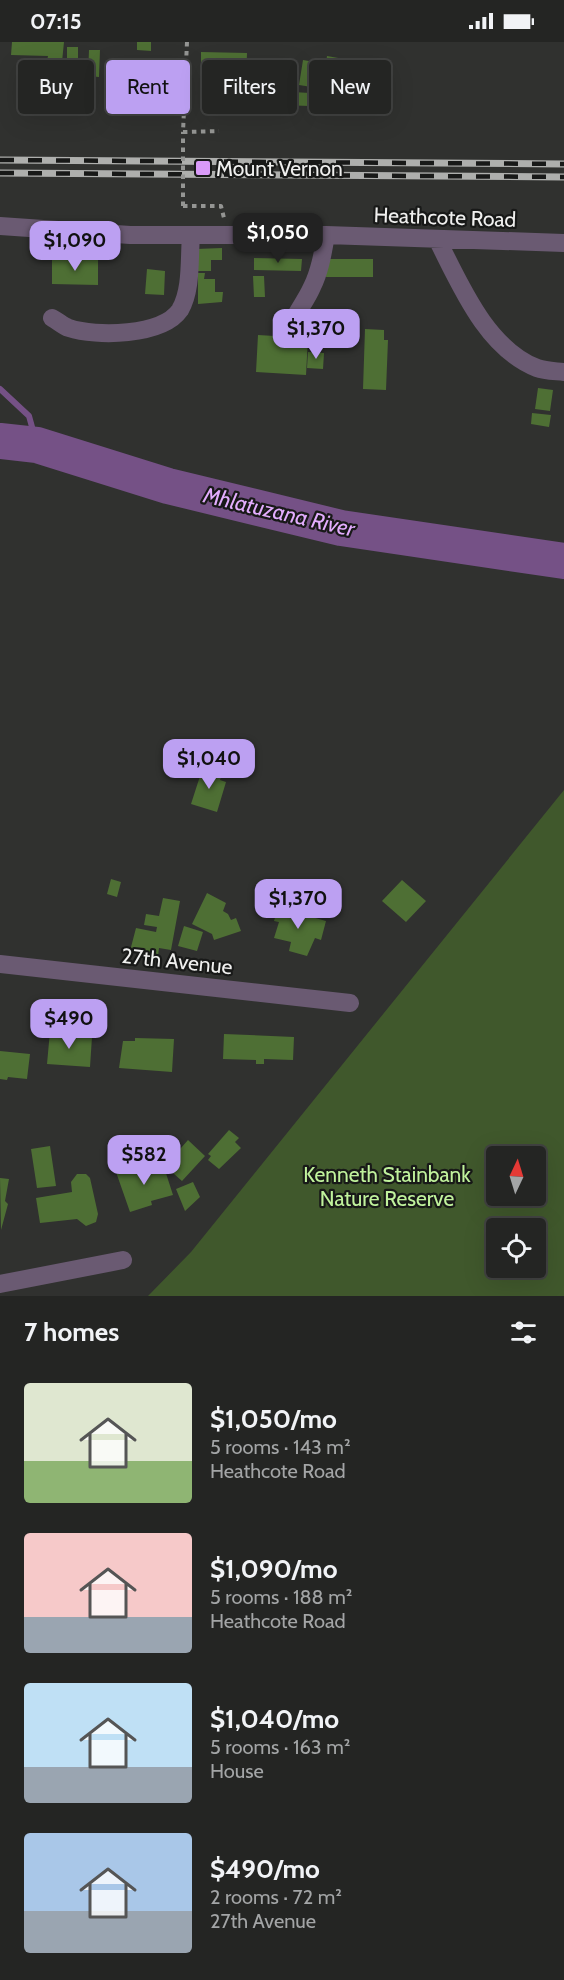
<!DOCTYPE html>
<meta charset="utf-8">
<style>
body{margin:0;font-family:Cabin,sans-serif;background:#2c2d2b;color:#f1f3f6;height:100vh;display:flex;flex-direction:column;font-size:22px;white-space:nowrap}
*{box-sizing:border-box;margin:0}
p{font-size:20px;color:#a3a5a6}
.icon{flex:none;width:33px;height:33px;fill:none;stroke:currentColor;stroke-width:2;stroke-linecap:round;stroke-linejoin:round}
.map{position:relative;height:1254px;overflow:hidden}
.side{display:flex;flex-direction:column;background:#242523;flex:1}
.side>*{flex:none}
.top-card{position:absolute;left:18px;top:18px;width:528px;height:54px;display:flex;gap:12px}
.needle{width:39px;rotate:4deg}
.buttons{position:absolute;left:486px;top:1104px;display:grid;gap:12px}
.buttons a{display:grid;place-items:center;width:60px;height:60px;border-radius:6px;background:#242523;box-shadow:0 6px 24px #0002,0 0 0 2px #414241;font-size:30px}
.price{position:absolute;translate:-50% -51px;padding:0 14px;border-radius:12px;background:#bca0f2;color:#111;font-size:20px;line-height:39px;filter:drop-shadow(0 2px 3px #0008)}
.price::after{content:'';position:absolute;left:50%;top:36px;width:18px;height:14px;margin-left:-9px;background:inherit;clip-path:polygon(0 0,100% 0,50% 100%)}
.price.selected{background:#222;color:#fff}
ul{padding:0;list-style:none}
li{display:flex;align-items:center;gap:18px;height:150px;padding:0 24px}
li span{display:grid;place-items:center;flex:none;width:168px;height:120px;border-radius:6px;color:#555}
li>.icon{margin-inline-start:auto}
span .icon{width:72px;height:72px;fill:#fffc;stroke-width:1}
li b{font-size:26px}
h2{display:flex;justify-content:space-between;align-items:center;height:72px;padding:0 24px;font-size:26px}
.pill{padding:0 21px;border-radius:6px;background:#242523;box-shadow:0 6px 24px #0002,0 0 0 2px #414241;font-size:21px;line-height:54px}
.pill.selected{background:#bca0f2;color:#111}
.status{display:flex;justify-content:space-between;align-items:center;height:42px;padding:0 30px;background:#242523;direction:ltr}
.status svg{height:16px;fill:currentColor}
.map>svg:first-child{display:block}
.green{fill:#40582c;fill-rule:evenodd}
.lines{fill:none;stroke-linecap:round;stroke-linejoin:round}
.stream{stroke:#755186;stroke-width:6}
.river{stroke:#755186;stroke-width:36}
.building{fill:#4e6f34}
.path{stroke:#949593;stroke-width:4;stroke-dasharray:4.5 4.5;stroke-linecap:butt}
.minor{stroke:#6a5a72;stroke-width:18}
.rail-casing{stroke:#aeafad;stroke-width:7}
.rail{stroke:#181918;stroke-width:4.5;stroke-dasharray:14;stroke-linecap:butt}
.path-bridge{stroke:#949593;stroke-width:4;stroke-dasharray:4.5 4.5;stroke-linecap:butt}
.poi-dot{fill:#d99af8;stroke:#181918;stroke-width:2}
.labels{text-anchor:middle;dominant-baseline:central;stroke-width:4.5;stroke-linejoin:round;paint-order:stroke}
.poi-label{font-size:21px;fill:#f0f0ef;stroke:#181918;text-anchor:start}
.street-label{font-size:21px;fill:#f0f0ef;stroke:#181918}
.park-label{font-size:21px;fill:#c0f29c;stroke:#181918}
.water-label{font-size:22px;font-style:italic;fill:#e3adfe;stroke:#181918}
</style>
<div class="status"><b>07:15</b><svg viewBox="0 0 49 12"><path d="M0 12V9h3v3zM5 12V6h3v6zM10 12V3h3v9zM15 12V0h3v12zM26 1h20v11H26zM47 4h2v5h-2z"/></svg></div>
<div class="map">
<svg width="564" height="1254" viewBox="0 0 564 1254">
<rect width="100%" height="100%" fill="#30312f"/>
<path class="green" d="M564,748V1254H148L191,1210ZM496,1114H536V1154H496ZM496,1186H536V1226H496Z"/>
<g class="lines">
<path class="stream" d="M0,347L29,374L37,403"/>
<path class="river" d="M0,399L37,403L168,444L341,486L564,519"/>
</g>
<path class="building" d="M12,0H64L62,20L47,19L48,14L11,13Z
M137,0H151V9L137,8Z
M67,5H78V44H49V31H67Z
M89,8H100L99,35L88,34Z
M201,10L247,11L246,40L201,39Z
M327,14L355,19L351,44L325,40L324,47L299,43L303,18L326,22Z
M258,40H271L270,63H240V50H258Z
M281,42L293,43V50L310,51V64L280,63Z
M149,46L173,47V63H149Z
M222,206V218H211V229H197L196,207Z
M254,216L302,217L301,229L254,228Z
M52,217L98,218V243L52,242Z
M326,217H373V235H326Z
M147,227L165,229L164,253L145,252Z
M198,231H205L204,237H215V250H223L222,260L198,262Z
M253,234H264L265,255H254Z
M365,287L384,288V298H388L386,348L363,347Z
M258,293L308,296L306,333L256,330Z
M308,310L324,311L323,327L307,326Z
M538,346L553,348L550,369L535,367Z
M532,371L551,373L549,385L531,382Z
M210,725L223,729L220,738L226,740L217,770L191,762L201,731L208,733Z
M111,837L121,840L117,855L107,852Z
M402,838L426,859L406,880L382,859Z
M267,839L279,846L270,861L258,855Z
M207,851L226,861L223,869L228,872L231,878L236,876L241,889L214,898L212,892L192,882Z
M163,856L180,859L171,908L159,906L158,914L130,909L136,886L156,890L157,885L144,883L146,872L159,874Z
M294,864L303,866L301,872L326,879L321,898L315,896L307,914L289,909L291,900L274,896L279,880L274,879L278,866L292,869Z
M184,884L203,890L197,909L178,904Z
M50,989L92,995L90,1025L47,1022Z
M224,992L294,995L293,1018L264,1017V1022H256V1018L223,1017Z
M135,996L174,997L172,1030L119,1026L123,999H135Z
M0,1009L30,1012L27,1037L8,1035L7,1038L0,1037Z
M229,1088L239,1096L235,1100L241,1106L219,1127L208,1118L211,1114L208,1112Z
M188,1098L205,1114L182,1139L165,1124Z
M50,1104L56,1144L37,1146L31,1107Z
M163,1122L173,1153L151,1159L152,1163L130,1170L116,1130L135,1125L136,1131Z
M77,1132H86L90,1136L98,1172L96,1180L86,1184L77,1177L40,1181L36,1156L72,1150L71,1140Z
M0,1136L9,1137L5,1159L8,1162L1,1188Z
M193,1140L200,1155L185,1169L176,1147Z"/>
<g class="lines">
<path class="path" d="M187,0L183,90L219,89
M183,164H221L224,176"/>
<path class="minor" d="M0,184L130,193H326L564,201
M437,197C460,242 486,306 537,326C545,329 555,329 564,330
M52,276C58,279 63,284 69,286C96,295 162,294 180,268C192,248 189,216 191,194
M289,292C294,271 304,263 312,245C320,229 323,210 326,193
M0,922L350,961
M0,1242L123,1218"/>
<defs>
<path id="rail" d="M0,118L564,122
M0,131L564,135"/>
</defs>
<use href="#rail" class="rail-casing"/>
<use href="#rail" class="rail"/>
<path class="path-bridge" d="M183,164V90"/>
</g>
<rect class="poi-dot" x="195" y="118" width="16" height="16" rx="3"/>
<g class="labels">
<g class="poi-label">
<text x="216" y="126">Mount Vernon</text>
</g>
<g class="street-label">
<text transform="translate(445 175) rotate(2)">Heathcote Road</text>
<text transform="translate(177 919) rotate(6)">27th Avenue</text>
</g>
<g class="park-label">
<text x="387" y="1132">Kenneth Stainbank<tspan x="387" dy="24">Nature Reserve</tspan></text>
</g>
<g class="water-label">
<text transform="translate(279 470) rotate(13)">Mhlatuzana River</text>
</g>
</g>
</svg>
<div class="buttons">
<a><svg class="needle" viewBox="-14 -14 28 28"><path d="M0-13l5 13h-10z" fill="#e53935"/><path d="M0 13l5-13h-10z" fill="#a3a5a6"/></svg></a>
<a><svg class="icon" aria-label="locate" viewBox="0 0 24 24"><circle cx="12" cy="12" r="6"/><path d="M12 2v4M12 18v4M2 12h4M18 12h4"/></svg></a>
</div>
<b class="price selected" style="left:278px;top:222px">$1,050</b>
<b class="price" style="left:75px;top:230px">$1,090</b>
<b class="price" style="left:316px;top:318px">$1,370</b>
<b class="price" style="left:209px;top:748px">$1,040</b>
<b class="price" style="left:298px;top:888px">$1,370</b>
<b class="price" style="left:69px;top:1008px">$490</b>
<b class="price" style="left:144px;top:1144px">$582</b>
<div class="top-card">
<a class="pill">Buy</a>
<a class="pill selected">Rent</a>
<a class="pill">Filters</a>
<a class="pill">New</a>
</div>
</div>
<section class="side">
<h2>7 homes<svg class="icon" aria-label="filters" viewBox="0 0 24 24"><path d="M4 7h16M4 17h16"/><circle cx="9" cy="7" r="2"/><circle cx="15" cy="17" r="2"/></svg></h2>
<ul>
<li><span style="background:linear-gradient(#dfe7d0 65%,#8fb573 0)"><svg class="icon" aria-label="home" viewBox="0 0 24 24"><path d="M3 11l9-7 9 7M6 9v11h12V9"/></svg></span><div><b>$1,050/mo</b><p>5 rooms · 143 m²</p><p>Heathcote Road</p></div></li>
<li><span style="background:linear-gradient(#f6c9c9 70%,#9aa5b1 0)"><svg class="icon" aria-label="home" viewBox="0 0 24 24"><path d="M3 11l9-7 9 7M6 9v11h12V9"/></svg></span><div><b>$1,090/mo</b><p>5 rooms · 188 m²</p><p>Heathcote Road</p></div></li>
<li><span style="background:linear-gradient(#bfe0f5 70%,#9aa5b1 0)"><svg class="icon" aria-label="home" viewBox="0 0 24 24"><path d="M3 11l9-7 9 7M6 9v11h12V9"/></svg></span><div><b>$1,040/mo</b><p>5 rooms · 163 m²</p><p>House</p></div></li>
<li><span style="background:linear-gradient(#a9c7e8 65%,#9aa5b1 0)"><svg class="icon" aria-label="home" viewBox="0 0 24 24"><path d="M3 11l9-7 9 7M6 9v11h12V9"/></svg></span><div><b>$490/mo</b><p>2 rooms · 72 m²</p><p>27th Avenue</p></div></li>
</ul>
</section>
